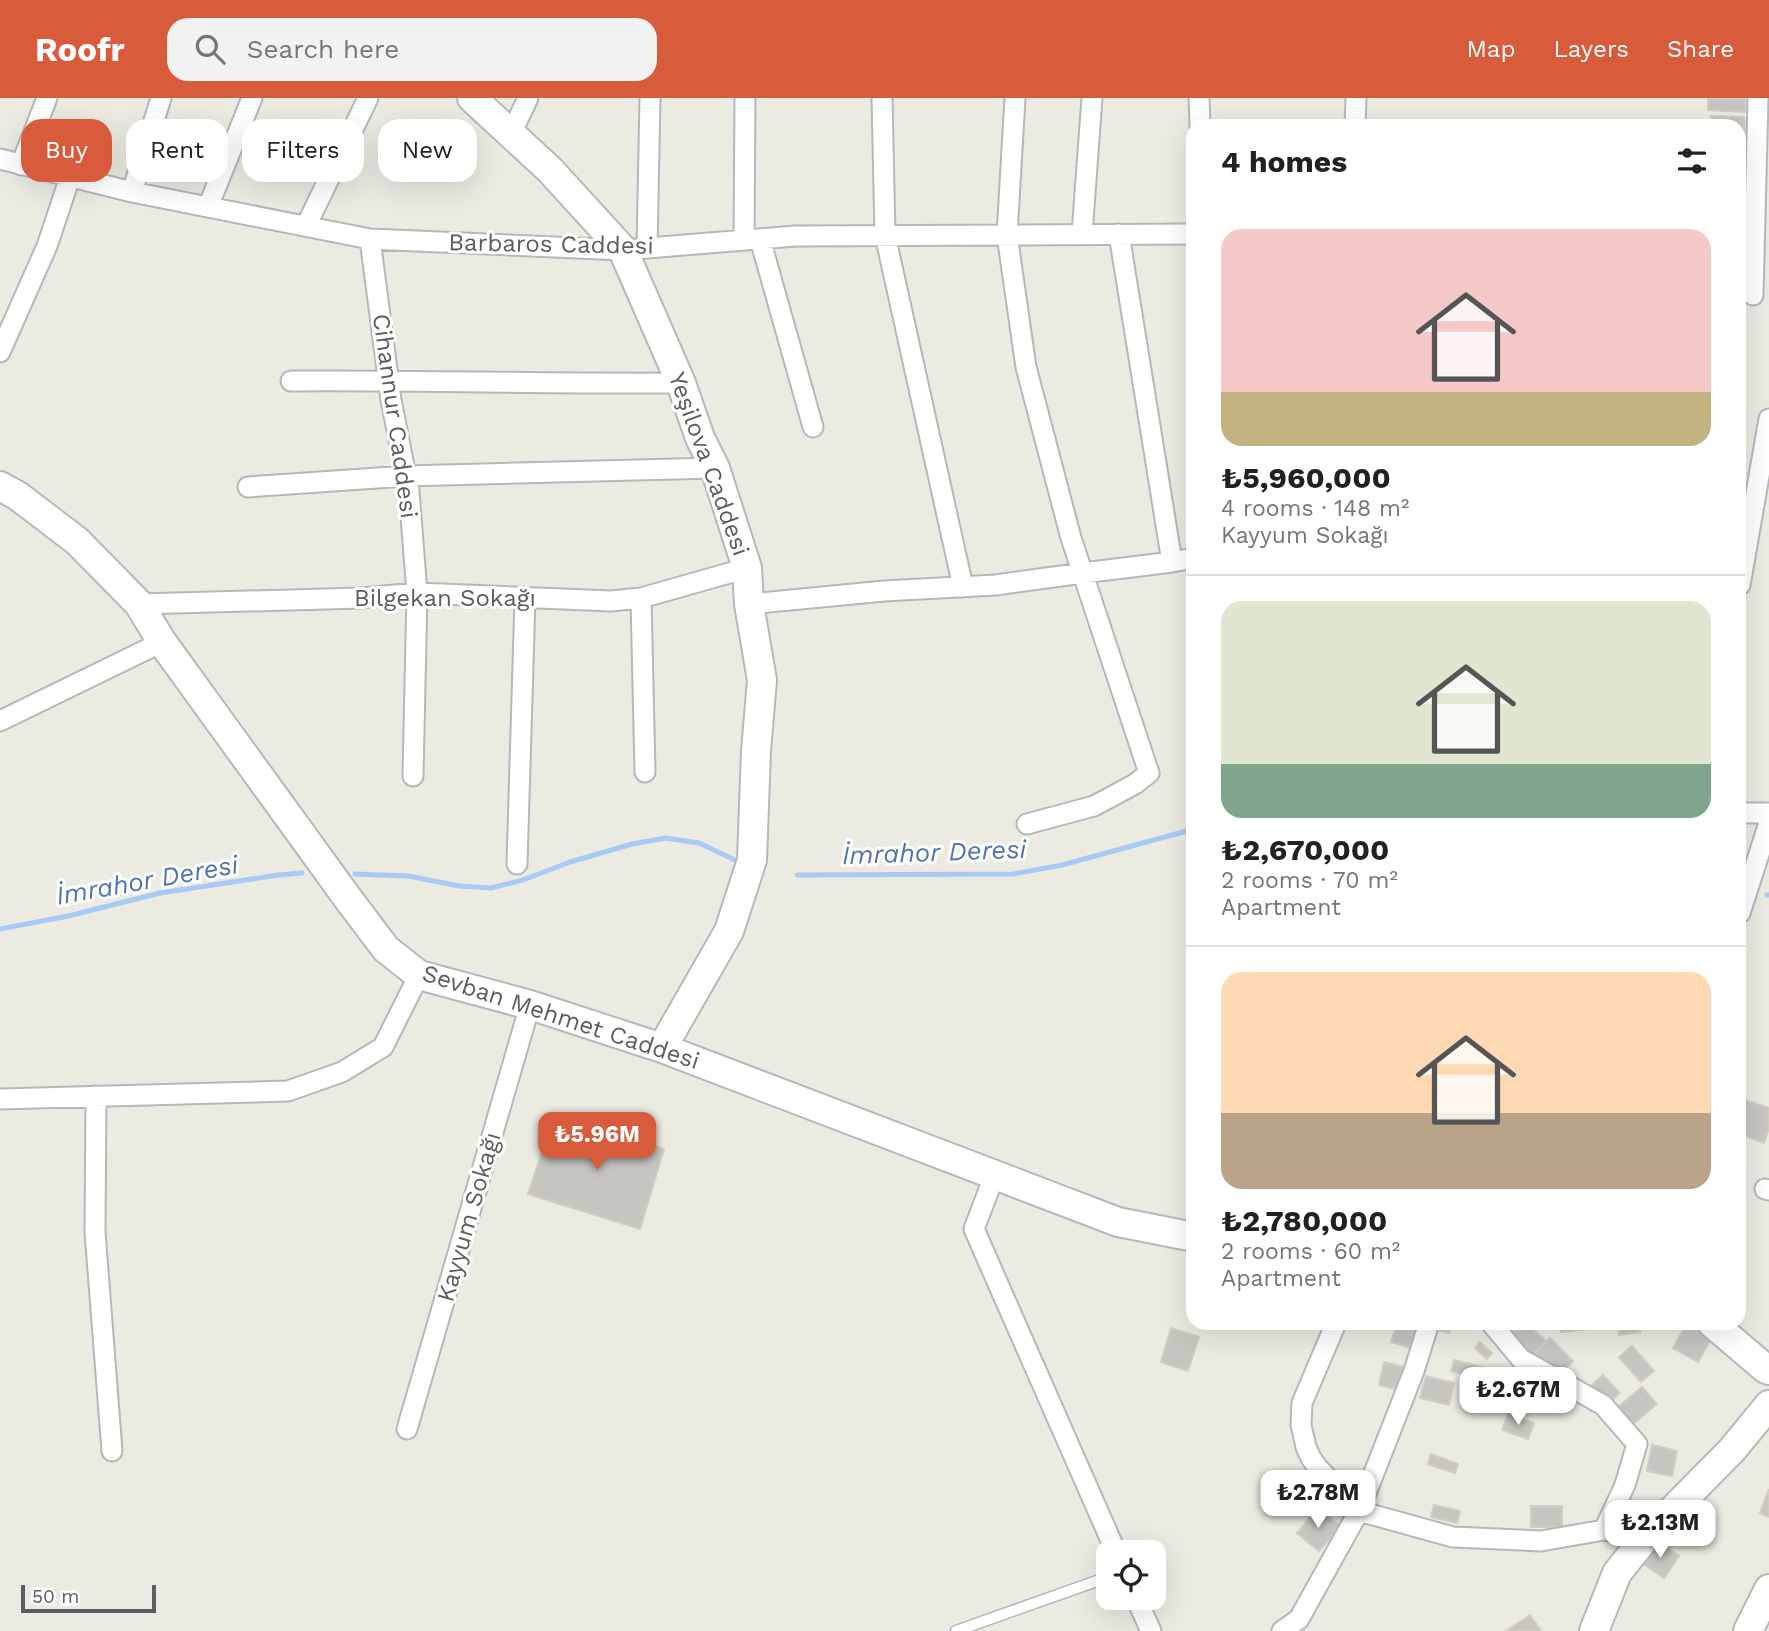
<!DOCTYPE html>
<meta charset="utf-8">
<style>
body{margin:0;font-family:"Work Sans",sans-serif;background:#f2f2f2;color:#202124;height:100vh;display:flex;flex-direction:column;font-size:26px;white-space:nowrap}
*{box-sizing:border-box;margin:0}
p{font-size:23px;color:#757577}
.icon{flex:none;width:38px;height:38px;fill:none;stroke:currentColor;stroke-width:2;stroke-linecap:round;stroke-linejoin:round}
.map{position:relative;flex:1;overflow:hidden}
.panel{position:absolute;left:1186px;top:21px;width:560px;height:1211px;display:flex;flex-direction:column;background:#fff;border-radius:21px;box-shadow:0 7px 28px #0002}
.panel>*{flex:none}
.hud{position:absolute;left:21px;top:21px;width:665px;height:63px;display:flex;gap:14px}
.fabs{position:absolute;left:1096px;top:1442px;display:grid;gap:14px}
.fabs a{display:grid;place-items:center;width:70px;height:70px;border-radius:14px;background:#fff;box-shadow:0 7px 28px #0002;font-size:35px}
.scale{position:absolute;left:21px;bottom:18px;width:135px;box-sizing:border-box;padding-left:7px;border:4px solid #5b5d62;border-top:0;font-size:19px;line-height:24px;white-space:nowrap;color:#5b5d62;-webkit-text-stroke:5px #fff;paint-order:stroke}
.price{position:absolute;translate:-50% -60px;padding:0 16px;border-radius:14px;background:#fff;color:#222;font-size:23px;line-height:46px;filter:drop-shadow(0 2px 4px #0008)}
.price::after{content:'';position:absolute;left:50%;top:42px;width:21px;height:16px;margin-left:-10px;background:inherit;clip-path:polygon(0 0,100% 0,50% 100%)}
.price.active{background:#d85c3c;color:#fff}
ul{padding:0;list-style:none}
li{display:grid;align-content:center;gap:14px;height:371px;padding:0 35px}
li+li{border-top:2px solid #e0e0e0}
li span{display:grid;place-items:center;height:217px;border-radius:21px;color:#555}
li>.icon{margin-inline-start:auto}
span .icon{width:126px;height:126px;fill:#fffc;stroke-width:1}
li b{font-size:30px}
h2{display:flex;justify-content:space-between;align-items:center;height:84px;padding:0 35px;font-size:30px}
.tag{padding:0 24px;border-radius:21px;background:#fff;box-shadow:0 7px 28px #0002;font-size:24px;line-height:63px}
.tag.active{background:#d85c3c;color:#fff}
header{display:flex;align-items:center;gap:42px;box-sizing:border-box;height:98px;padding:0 35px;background:#d85c3c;color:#fff}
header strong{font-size:33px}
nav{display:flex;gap:38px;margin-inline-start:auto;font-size:24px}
.search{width:490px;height:63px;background:#f2f2f2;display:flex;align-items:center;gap:18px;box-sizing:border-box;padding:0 24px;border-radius:21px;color:#757577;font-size:26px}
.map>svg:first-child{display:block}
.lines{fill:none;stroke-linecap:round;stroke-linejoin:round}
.stream{stroke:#a8caf6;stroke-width:5}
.building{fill:#c7c5c0;stroke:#d0cdc1;stroke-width:2}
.lane-casing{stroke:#b5b7bb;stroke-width:13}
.street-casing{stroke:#b5b7bb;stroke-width:23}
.secondary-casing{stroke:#b6b8bd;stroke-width:32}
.lane{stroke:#fff;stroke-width:10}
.street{stroke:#fff;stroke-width:19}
.secondary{stroke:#fff;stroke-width:28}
.labels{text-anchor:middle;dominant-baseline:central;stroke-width:6;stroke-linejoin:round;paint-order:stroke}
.street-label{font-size:24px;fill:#5b5d62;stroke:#fff}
.water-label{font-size:26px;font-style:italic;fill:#4e73b7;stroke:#fff}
</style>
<header>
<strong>Roofr</strong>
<div class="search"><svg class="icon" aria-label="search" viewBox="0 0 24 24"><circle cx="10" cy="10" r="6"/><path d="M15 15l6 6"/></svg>Search here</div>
<nav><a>Map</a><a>Layers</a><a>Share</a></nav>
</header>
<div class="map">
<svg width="1769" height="1533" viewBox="0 0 1769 1533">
<rect width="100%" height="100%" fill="#ecebe2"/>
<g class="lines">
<path class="stream" d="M355,776L408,778L459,788L491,790L523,782L570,764L632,746L666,740L699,745L739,764
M797,777L1013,776L1062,767L1194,731
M1767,797H1769
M0,831L68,818L160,795L278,777L302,775"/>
</g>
<path class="building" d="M1708,0H1745V14L1708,12Z
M1711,18L1744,19L1745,42L1740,41V28H1711Z
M1740,42H1745V69L1740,68Z
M1740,113H1744L1741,143L1740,142Z
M1745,1002L1769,1010V1030L1764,1045L1740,1036V1019Z
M554,1017L664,1051L640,1131L528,1096Z
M1397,1225H1418L1411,1250L1391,1244Z
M1426,1225H1452L1449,1235L1425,1229Z
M1514,1225H1525L1546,1243L1534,1258L1506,1234Z
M1560,1225H1587L1588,1231L1561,1234Z
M1617,1225H1639L1640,1234L1619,1237Z
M1687,1225L1712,1239L1698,1264L1673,1250Z
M1171,1230L1199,1239L1188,1273L1161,1264Z
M1550,1240L1573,1263L1558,1279L1534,1256Z
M1480,1244L1492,1255L1487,1261L1475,1250Z
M1632,1248L1654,1273L1641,1284L1619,1259Z
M1454,1262L1485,1270L1482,1281L1451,1273Z
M1384,1264L1404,1269L1398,1292L1379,1287Z
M1603,1277L1620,1295L1602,1311L1585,1293Z
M1426,1278L1454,1285L1449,1307L1420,1300Z
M1642,1289L1657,1306L1627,1331L1612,1314Z
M1508,1316L1534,1325L1528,1341L1502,1332Z
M1652,1347L1677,1353L1672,1378L1647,1373Z
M1431,1356L1458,1366L1455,1375L1428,1366Z
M1769,1391V1419L1760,1415Z
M1434,1407L1460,1413L1457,1425L1431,1419Z
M1531,1408H1562V1429H1531Z
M1318,1410L1340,1428L1319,1453L1297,1435Z
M1657,1443L1679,1458L1664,1480L1642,1465Z
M1530,1517L1541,1533H1506Z"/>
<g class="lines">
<defs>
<path id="lane" d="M956,1533L1108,1479"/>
<path id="street" d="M882,0L885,137L963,489
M1015,0L1007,137L1026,269L1071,440L1149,675L1135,686L1094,708L1027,726
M1199,0L1200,28
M1355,28L1356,0
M511,36L528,0
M0,61L132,94L370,141L623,152L795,138L1194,136
M21,67L47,0
M132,94L161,0
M208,109L252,0
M306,128L368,0
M1082,136L1092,0
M1119,136L1172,464
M370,141L391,302L409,393L417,495L413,678
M760,141L813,329
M744,142L745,0
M647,150L650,0
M1753,197L1758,0
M0,254L47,148L70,79
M291,283C421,282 551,286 681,285
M248,389L406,378L715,370
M1740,487L1769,321
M641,500L645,674
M139,506L361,500L417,495L611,503L641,500L747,470
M749,506L884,493L995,487L1083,475L1172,464L1194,460
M0,623L162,544
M1740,715H1769
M517,766L525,500
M1740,815L1769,725
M96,998L95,1134L112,1353
M0,1001L288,993L342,974L383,949L419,877
M995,1076L974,1131L1116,1454
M1765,1091L1769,1092
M1336,1225L1302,1305L1301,1327L1306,1349L1311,1360L1318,1370L1359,1413L1453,1439L1541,1443L1604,1432L1645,1440
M1491,1225L1521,1261L1603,1307L1637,1346L1625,1387L1604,1432
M407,1331L530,907
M1136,1500L1151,1533
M1282,1533L1299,1521L1359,1413L1414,1273L1429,1225"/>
<path id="secondary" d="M472,0L550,72L623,152L681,285L700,340L715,370L747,470L749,506L762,582L756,653L752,762L729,833L662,950
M0,388L18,398L77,443L139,506L162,544L349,802L386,851L419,877L530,907L662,950L1118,1124L1194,1139
M1712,1225L1766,1271L1769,1272
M1594,1533L1617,1475L1645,1440L1732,1352L1769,1307
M1748,1533L1769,1491"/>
</defs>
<use href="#lane" class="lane-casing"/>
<use href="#street" class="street-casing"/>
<use href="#secondary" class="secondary-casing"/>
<use href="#lane" class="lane"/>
<use href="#street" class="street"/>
<use href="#secondary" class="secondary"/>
</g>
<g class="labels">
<g class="street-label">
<text transform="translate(551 146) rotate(1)">Barbaros Caddesi</text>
<text transform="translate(395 318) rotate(82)">Cihannur Caddesi</text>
<text transform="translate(709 366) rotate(70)">Yeşilova Caddesi</text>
<text x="445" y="500">Bilgekan Sokağı</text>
<text transform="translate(561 919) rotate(18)">Sevban Mehmet Caddesi</text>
<text transform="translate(469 1119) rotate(-74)">Kayyum Sokağı</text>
</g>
<g class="water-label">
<text transform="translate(934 754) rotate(-2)">İmrahor Deresi</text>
<text transform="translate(147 782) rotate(-10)">İmrahor Deresi</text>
</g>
</g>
</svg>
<div class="fabs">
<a><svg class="icon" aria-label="locate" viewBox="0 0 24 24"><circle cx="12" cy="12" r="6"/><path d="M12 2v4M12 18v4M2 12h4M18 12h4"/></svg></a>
</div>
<div class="scale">50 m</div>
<b class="price active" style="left:597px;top:1074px">₺5.96M</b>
<b class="price" style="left:1518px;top:1329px">₺2.67M</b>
<b class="price" style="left:1318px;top:1432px">₺2.78M</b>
<b class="price" style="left:1660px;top:1462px">₺2.13M</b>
<div class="hud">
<a class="tag active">Buy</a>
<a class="tag">Rent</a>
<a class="tag">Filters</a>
<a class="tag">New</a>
</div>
<section class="panel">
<h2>4 homes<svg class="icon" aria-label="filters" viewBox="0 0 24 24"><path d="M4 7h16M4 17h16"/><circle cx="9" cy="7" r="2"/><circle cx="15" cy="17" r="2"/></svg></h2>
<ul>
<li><span style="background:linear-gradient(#f6c9c9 75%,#c2b280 0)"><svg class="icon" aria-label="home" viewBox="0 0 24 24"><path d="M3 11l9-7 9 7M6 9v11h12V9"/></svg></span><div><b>₺5,960,000</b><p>4 rooms · 148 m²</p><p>Kayyum Sokağı</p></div></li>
<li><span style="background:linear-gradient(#dfe7d0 75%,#7fa58c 0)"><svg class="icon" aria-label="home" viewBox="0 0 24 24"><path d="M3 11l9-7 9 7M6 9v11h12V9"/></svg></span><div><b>₺2,670,000</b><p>2 rooms · 70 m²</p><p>Apartment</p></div></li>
<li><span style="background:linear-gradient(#ffd9b3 65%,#b9a48a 0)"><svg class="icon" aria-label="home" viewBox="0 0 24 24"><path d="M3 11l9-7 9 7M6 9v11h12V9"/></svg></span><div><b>₺2,780,000</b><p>2 rooms · 60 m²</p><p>Apartment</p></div></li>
</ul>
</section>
</div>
